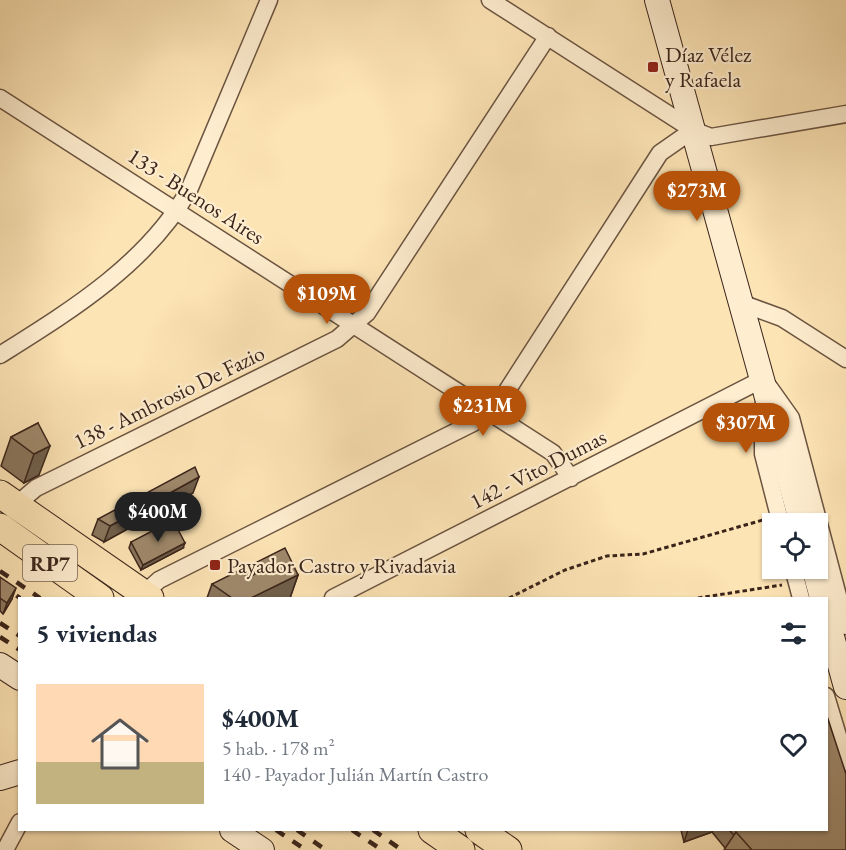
<!DOCTYPE html>
<html lang="es">
<meta charset="utf-8">
<style>
body{margin:0;font-family:"EB Garamond",serif;background:#f2f2f3;color:#1f2937;height:100vh;display:flex;flex-direction:column;font-size:22px;white-space:nowrap}
*{box-sizing:border-box;margin:0}
p{font-size:20px;color:#747a83}
.icon{flex:none;width:33px;height:33px;fill:none;stroke:currentColor;stroke-width:2;stroke-linecap:round;stroke-linejoin:round}
.map{position:relative;flex:1;overflow:hidden}
.drawer{position:absolute;left:18px;top:597px;width:810px;height:234px;display:flex;flex-direction:column;background:#fff;border-radius:0px;box-shadow:0 2px 4px #0004}
.drawer>*{flex:none}
.buttons{position:absolute;left:762px;top:513px;display:grid;gap:12px}
.buttons a{display:grid;place-items:center;width:66px;height:66px;border-radius:0px;background:#fff;box-shadow:0 2px 4px #0004;font-size:30px}
.price{position:absolute;translate:-50% -51px;padding:0 14px;border-radius:21px;background:#b45309;color:#fff;font-size:20px;line-height:39px;filter:drop-shadow(0 2px 3px #0008)}
.price::after{content:'';position:absolute;left:50%;top:36px;width:18px;height:14px;margin-left:-9px;background:inherit;clip-path:polygon(0 0,100% 0,50% 100%)}
.price.on{background:#222;color:#fff}
ul{padding:0;list-style:none}
li{display:flex;align-items:center;gap:18px;height:150px;padding:0 18px}
li span{display:grid;place-items:center;flex:none;width:168px;height:120px;border-radius:0px;color:#555}
li>.icon{margin-inline-start:auto}
span .icon{width:72px;height:72px;fill:#fffc;stroke-width:1}
li b{font-size:26px}
h2{display:flex;justify-content:space-between;align-items:center;height:72px;padding:0 18px;font-size:26px}
.map>svg:first-child{display:block}
.lines{fill:none;stroke-linecap:round;stroke-linejoin:round}
.street-casing{stroke:#6b5441;stroke-width:19}
.secondary-casing{stroke:#3a241a;stroke-width:26}
.primary-casing{stroke:#3a241a;stroke-width:29}
.path{stroke:#3a241a;stroke-width:3;stroke-dasharray:4.5 3;stroke-linecap:butt}
.street{stroke:#feedcf;stroke-width:16}
.secondary{stroke:#feedcf;stroke-width:24}
.primary{stroke:#fde4b5;stroke-width:27}
.rail{stroke:#3a241a;stroke-width:4.5;stroke-dasharray:10 10;stroke-linecap:butt}
.wall{fill:#89755c;stroke:#3a241a;stroke-width:1.5}
.shaded-wall{fill:#6f5f4b;stroke:#3a241a;stroke-width:1.5}
.building{fill:#9f886b;stroke:#3a241a;stroke-width:1.5}
.poi-dot{fill:#8f2418;stroke:#feedcf;stroke-width:2}
.labels{text-anchor:middle;dominant-baseline:central;stroke-width:4.5;stroke-linejoin:round;paint-order:stroke}
.shield{fill:#feedcf;stroke:#756050;stroke-width:1.5}
.shield-label{font-size:21px;font-weight:bold;fill:#3a241a}
.poi-label{font-size:22px;fill:#3a241a;stroke:#feedcf;text-anchor:start}
.street-label{font-size:22px;fill:#3a241a;stroke:#feedcf}
</style>
<div class="map">
<svg width="846" height="850" viewBox="0 0 846 850">
<rect width="100%" height="100%" fill="#fde4b5"/>
<filter id="stains"><feTurbulence type="fractalNoise" baseFrequency=".00333" numOctaves="4"/><feColorMatrix values="0 0 0 0 .2 0 0 0 0 .09 0 0 0 0 .02 0 0 0 .5 -.17"/></filter>
<radialGradient id="worn" r=".72"><stop offset=".6" stop-color="#630" stop-opacity="0"/><stop offset="1" stop-color="#630" stop-opacity=".3"/></radialGradient>
<g class="lines">
<defs>
<path id="street" d="M490,0L693,130L711,137L846,114
M0,98L553,453L571,478
M741,303L782,318L846,359
M0,355C70,311 147,264 189,190L269,0
M769,387L791,418L846,626
M763,406V454L781,524
M16,505L36,488L337,339L367,313L548,36
M793,568L801,598
M139,598L159,580L473,423L501,400L660,153L693,130
M333,598L763,379
M826,696L846,762
M5,850L20,822"/>
<path id="secondary" d="M657,0L802,524
M814,568L822,598
M826,615L846,687
M0,665L20,678
M0,778L20,772
M232,830L262,850"/>
<path id="primary" d="M0,494L150,598
M0,527L100,598
M432,830L461,850
M479,830L508,850"/>
</defs>
<use href="#street" class="street-casing"/>
<use href="#secondary" class="secondary-casing"/>
<use href="#primary" class="primary-casing"/>
<path class="path" d="M509,598L565,570L607,556L643,554L763,520
M698,598L782,585"/>
<use href="#street" class="street"/>
<use href="#secondary" class="secondary"/>
<use href="#primary" class="primary"/>
<path class="rail" d="M0,571L40,598
M0,584L20,598
M0,623L20,636
M0,637L20,650
M276,830L306,850
M297,830L326,850
M352,830L382,850
M373,830L402,850"/>
</g>
<path class="wall" d="M38,423L39,475L24,483L1,466L11,437Z
M193,493L104,542L92,535L98,519Z
M131,542L183,548L141,570L129,548Z
M251,565L298,575L290,598H207L212,584L246,577Z
M0,577L12,599L3,614L0,611Z
M681,830H826L725,848L712,832L684,842Z"/>
<path class="shaded-wall" d="M50,446L39,475L24,483L34,454Z
M199,477L193,493L104,542L110,526Z
M185,543L183,548L141,570L143,565Z
M298,575L290,598H251Z
M16,588L12,599L3,614L7,603Z
M688,830H713L712,832L684,842Z"/>
<path class="building" d="M38,423L50,446L34,454L11,437Z
M195,467L199,477L110,526L98,519Z
M173,520L185,543L143,565L131,542Z
M285,548L298,575L251,598H232L212,584L242,569L247,579L255,574L251,565Z
M0,577L16,588L7,603L0,598Z
M826,713L846,774V850H752L736,832L734,835L729,830H826Z
M736,832L752,850H724Z"/>
<g class="poi-dot">
<rect x="647" y="61" width="12" height="12" rx="3"/>
<rect x="209" y="559" width="12" height="12" rx="3"/>
</g>
<g class="labels">
<rect class="shield" x="23" y="545" width="54" height="36" rx="4.5"/>
<g class="shield-label">
<text x="50" y="563">RP7</text>
</g>
<g class="poi-label">
<text x="665" y="54">Díaz Vélez<tspan x="665" dy="25">y Rafaela</tspan></text>
<text x="227" y="565">Payador Castro y Rivadavia</text>
</g>
<g class="street-label">
<text transform="translate(196 196) rotate(33)">133 - Buenos Aires</text>
<text transform="translate(169 397) rotate(-26)">138 - Ambrosio De Fazio</text>
<text transform="translate(538 469) rotate(-27)">142 - Vito Dumas</text>
</g>
</g>
<rect width="100%" height="100%" filter="url(#stains)"/>
<rect width="100%" height="100%" fill="url(#worn)"/>
</svg>
<div class="buttons">
<a><svg class="icon" aria-label="locate" viewBox="0 0 24 24"><circle cx="12" cy="12" r="6"/><path d="M12 2v4M12 18v4M2 12h4M18 12h4"/></svg></a>
</div>
<b class="price" style="left:697px;top:222px">$273M</b>
<b class="price" style="left:327px;top:325px">$109M</b>
<b class="price" style="left:483px;top:437px">$231M</b>
<b class="price" style="left:746px;top:454px">$307M</b>
<b class="price on" style="left:158px;top:543px">$400M</b>
<section class="drawer">
<h2>5 viviendas<svg class="icon" aria-label="filters" viewBox="0 0 24 24"><path d="M4 7h16M4 17h16"/><circle cx="9" cy="7" r="2"/><circle cx="15" cy="17" r="2"/></svg></h2>
<ul>
<li><span style="background:linear-gradient(#ffd9b3 65%,#c2b280 0)"><svg class="icon" aria-label="home" viewBox="0 0 24 24"><path d="M3 11l9-7 9 7M6 9v11h12V9"/></svg></span><div><b>$400M</b><p>5 hab. · 178 m²</p><p>140 - Payador Julián Martín Castro</p></div><svg class="icon" aria-label="heart" viewBox="0 0 24 24"><path d="M12 20l-8-8c-3-5 5-10 8-4 3-6 11-1 8 4z"/></svg></li>
</ul>
</section>
</div>
